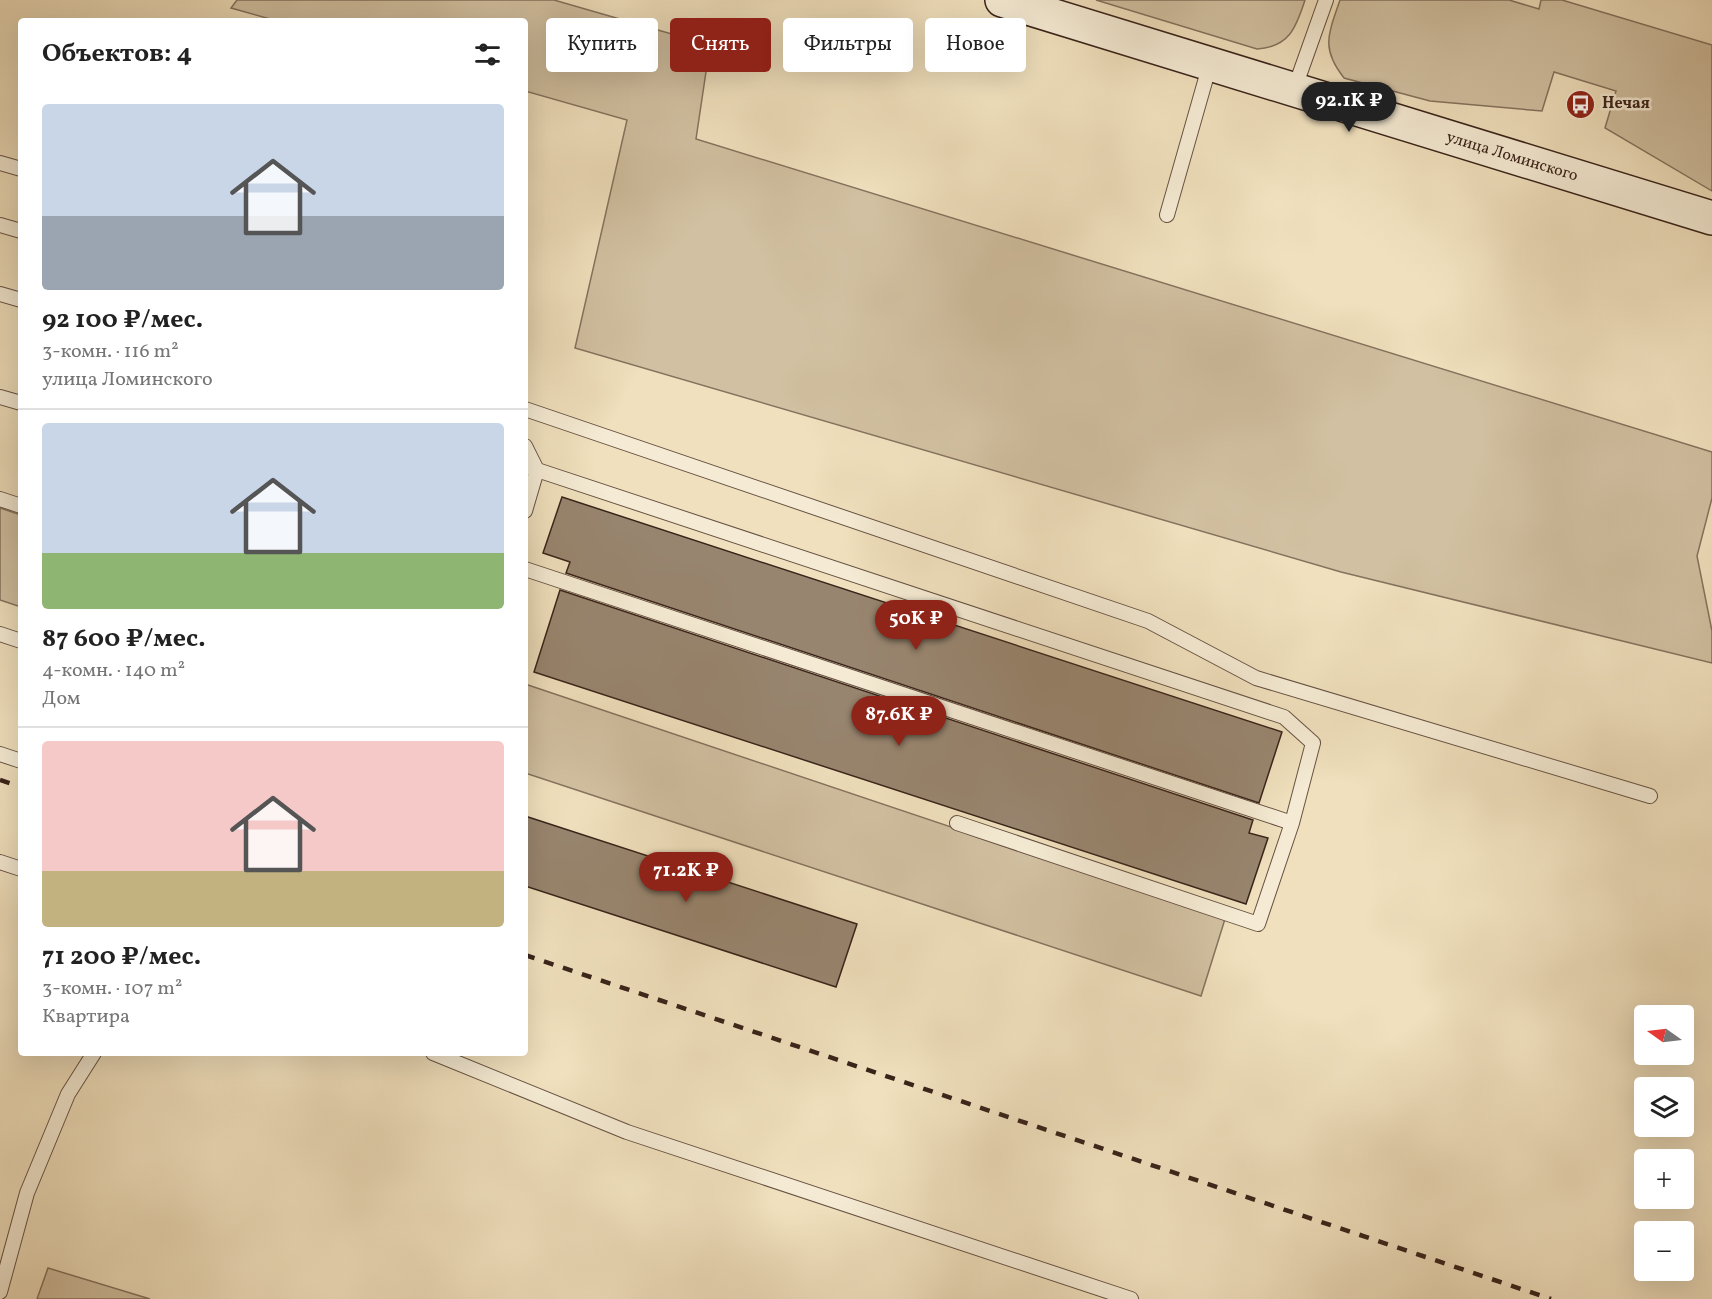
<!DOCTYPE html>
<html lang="ru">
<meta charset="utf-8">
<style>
body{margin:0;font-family:Vollkorn,serif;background:#f2f2f2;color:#222;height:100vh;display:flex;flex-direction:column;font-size:22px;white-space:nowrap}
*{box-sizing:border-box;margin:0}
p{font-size:20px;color:#767676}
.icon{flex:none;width:33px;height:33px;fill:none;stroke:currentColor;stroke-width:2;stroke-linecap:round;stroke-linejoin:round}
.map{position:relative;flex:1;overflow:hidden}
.side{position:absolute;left:18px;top:18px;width:510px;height:1038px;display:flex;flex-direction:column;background:#fff;border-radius:6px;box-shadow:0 6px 24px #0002}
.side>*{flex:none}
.guide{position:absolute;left:546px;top:18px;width:570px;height:54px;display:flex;gap:12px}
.needle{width:39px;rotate:284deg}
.fabs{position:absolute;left:1634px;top:1005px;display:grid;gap:12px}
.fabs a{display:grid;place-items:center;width:60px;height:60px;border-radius:6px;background:#fff;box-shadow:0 6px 24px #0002;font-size:30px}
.price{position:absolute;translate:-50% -51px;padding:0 14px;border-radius:21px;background:#8f2418;color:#fff;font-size:20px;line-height:39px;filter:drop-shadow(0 2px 3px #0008)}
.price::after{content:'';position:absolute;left:50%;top:36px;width:18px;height:14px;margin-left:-9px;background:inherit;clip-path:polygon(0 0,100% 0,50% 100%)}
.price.current{background:#222;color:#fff}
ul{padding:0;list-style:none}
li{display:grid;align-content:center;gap:12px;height:318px;padding:0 24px}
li+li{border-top:2px solid #e0e0e0}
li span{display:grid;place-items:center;height:186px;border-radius:6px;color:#555}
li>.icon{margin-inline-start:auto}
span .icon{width:108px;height:108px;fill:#fffc;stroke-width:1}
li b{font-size:26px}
h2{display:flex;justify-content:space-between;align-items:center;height:72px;padding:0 24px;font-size:26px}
.tag{padding:0 21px;border-radius:6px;background:#fff;box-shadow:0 6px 24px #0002;font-size:21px;line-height:54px}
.tag.current{background:#8f2418;color:#fff}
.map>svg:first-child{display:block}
.green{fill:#d1c0a1;stroke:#85725e;stroke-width:1.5}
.building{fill:#98856f;stroke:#39231a;stroke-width:1.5}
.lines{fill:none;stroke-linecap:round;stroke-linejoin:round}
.lane-casing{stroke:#675243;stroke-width:16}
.secondary-casing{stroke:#39231a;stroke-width:36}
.lane{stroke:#f5ebd4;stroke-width:14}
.secondary{stroke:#f5ebd4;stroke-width:33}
.rail{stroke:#39231a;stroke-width:4.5;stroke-dasharray:10 10;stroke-linecap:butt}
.labels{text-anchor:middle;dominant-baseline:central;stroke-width:5;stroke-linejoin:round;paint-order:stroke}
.poi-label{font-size:16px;font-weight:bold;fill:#39231a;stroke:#f5ebd4;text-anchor:start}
.street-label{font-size:16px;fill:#39231a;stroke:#f5ebd4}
</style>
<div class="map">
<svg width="1712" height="1299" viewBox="0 0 1712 1299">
<rect width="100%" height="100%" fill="#f0e0bd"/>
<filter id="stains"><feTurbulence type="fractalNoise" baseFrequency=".00333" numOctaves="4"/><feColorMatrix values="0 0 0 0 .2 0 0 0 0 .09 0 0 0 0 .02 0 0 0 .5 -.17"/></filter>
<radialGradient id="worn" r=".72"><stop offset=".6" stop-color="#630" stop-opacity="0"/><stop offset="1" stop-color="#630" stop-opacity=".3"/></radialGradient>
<path class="green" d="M237,0H554L710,45L696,139L1712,452V498L1697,556L1712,631V663L1341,572L575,348L627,120L525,91V21H277L231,8Z
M1096,0H1305C1296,28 1289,47 1257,49Z
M1340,0H1509L1539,9L1541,0H1562L1712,45V191L1605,128L1616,91L1554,72L1542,111L1430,101L1344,78C1320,48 1329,33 1340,0Z
M0,508L21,515V607L0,600Z
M525,684L1225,919L1201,996L525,773Z
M48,1268L150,1299H37Z"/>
<path class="building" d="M562,497L1282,732L1259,803L566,573L570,562L543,553Z
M560,590L1253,820L1249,833L1268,838L1246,904L534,672Z
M525,816L857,924L836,987L525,886Z"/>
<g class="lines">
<defs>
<path id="lane" d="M1294,90L1326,0
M0,163L21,169
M1167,215L1210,64
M0,225L21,231
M0,294L21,300
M0,397L21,403
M525,409L1148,621L1256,678L1650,796
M525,446L537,470L525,511
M525,466L1284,717L1313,743L1292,823L1258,924L957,823
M0,499L21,506
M525,569L1292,823
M0,634L21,641
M0,754L21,761
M0,862L21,869
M433,1053L627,1132L1131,1299
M0,1292L27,1193L68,1094L94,1053"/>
<path id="secondary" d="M1002,0L1712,218"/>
</defs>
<use href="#lane" class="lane-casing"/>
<use href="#secondary" class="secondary-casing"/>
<use href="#lane" class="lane"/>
<use href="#secondary" class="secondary"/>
<path class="rail" d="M0,780L21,787
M525,955L1551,1299"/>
</g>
<defs>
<symbol id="bus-disc" viewBox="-11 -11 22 22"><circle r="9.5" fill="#8f2418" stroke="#f5ebd4"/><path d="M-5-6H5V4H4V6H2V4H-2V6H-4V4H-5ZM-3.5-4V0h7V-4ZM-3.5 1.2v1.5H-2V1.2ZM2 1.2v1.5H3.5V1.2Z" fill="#fff"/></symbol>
</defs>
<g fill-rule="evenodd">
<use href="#bus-disc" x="1564" y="88" width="33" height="33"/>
</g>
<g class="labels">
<g class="poi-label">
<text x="1602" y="104">Нечая</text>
</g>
<g class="street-label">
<text transform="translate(1512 157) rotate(17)">улица Ломинского</text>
</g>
</g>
<rect width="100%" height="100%" filter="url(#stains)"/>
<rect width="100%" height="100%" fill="url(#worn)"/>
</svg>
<div class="fabs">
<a><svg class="needle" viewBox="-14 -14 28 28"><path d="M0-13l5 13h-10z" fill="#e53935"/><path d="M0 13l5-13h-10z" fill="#767676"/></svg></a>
<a><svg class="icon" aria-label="layers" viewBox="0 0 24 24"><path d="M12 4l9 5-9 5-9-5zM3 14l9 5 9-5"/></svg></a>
<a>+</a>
<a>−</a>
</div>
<b class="price current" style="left:1349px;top:133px">92.1K ₽</b>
<b class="price" style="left:916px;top:651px">50K ₽</b>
<b class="price" style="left:899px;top:747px">87.6K ₽</b>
<b class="price" style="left:686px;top:903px">71.2K ₽</b>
<div class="guide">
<a class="tag">Купить</a>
<a class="tag current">Снять</a>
<a class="tag">Фильтры</a>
<a class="tag">Новое</a>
</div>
<section class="side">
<h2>Объектов: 4<svg class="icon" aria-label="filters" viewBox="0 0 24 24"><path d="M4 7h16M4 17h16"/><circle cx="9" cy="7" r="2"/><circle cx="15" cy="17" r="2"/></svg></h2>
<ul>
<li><span style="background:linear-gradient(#c9d6e8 60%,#9aa5b1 0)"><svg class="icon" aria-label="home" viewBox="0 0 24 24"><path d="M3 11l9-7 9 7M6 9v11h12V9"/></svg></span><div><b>92 100 ₽/мес.</b><p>3-комн. · 116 m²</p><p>улица Ломинского</p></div></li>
<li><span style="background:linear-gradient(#c9d6e8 70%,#8fb573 0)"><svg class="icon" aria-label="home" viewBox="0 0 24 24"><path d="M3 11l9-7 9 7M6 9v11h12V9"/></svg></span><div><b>87 600 ₽/мес.</b><p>4-комн. · 140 m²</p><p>Дом</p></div></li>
<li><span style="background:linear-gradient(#f6c9c9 70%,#c2b280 0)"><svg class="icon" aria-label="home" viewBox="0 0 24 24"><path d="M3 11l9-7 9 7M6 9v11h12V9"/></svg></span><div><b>71 200 ₽/мес.</b><p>3-комн. · 107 m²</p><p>Квартира</p></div></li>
</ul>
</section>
</div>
